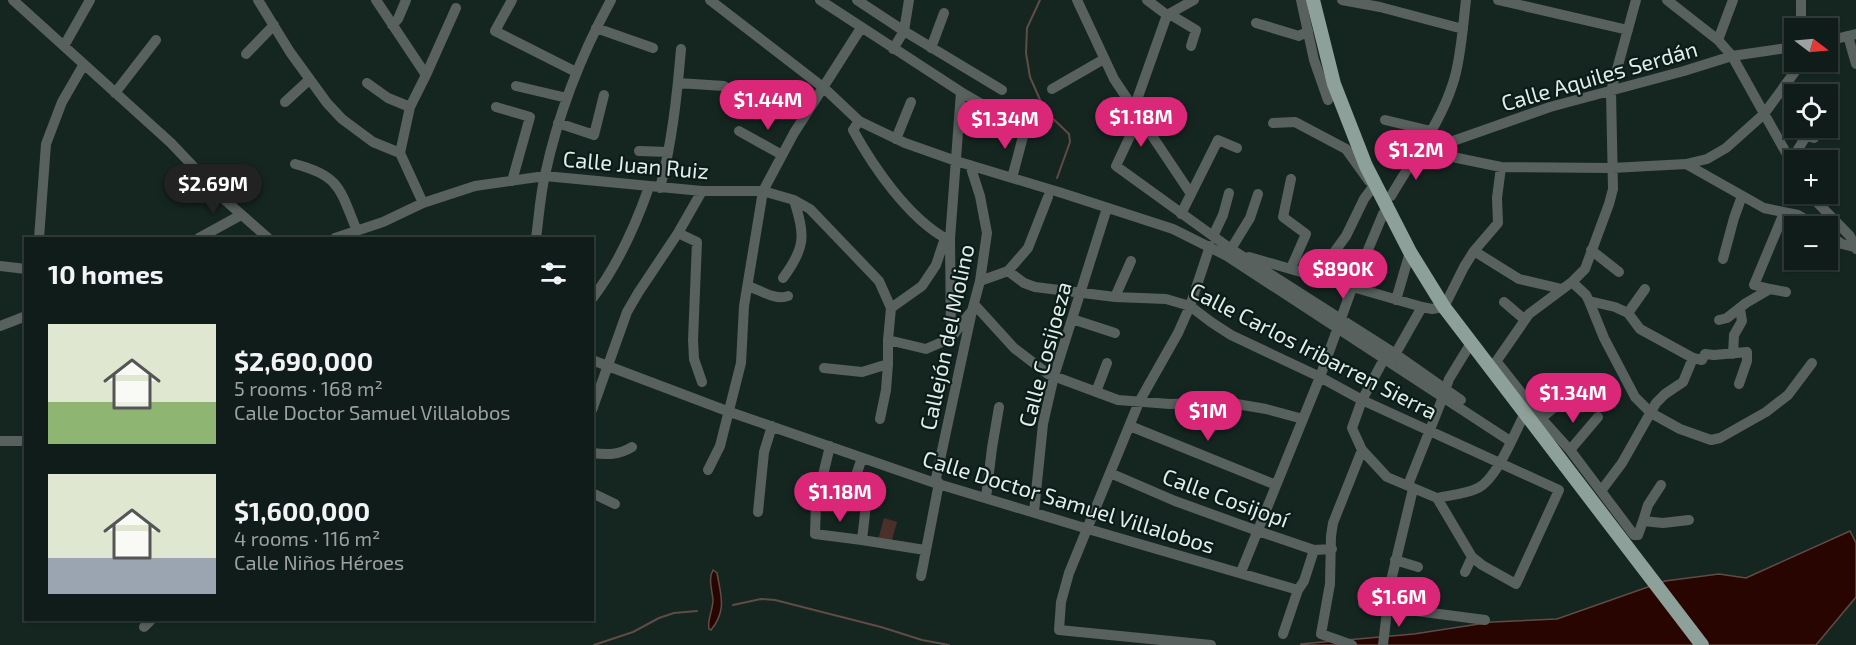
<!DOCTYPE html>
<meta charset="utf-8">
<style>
body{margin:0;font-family:"Exo 2",sans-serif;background:#192522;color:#f1f3f6;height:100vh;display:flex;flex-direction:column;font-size:22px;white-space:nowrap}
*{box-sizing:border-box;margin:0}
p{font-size:20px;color:#9ca1a2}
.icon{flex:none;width:33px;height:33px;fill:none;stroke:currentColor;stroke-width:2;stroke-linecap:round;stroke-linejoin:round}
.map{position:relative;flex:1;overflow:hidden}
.side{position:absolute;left:24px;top:237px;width:570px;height:384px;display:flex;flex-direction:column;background:#101c19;border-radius:0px;box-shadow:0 2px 4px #0004,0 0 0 2px #303a38}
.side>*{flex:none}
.needle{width:39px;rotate:106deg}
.fabs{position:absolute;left:1784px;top:18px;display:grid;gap:12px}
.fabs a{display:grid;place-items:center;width:54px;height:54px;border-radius:0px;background:#101c19;box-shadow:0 2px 4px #0004,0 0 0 2px #303a38;font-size:30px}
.price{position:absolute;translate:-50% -51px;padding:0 14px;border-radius:21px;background:#db2777;color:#fff;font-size:20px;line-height:39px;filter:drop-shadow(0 2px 3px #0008)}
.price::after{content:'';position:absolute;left:50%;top:36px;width:18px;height:14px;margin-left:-9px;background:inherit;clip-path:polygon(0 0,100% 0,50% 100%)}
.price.current{background:#222;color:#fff}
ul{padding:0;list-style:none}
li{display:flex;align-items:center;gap:18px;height:150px;padding:0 24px}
li span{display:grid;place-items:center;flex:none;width:168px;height:120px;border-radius:0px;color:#555}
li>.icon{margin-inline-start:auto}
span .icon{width:72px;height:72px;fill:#fffc;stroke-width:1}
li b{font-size:26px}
h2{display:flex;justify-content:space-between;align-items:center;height:72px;padding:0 24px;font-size:26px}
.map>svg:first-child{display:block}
.green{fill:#4b3029}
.water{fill:#290500;stroke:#604b46;stroke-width:1.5}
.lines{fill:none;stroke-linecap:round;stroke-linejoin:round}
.stream{stroke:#604b46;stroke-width:2}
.minor{stroke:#58615e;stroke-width:10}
.major{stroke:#8ea09a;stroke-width:14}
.labels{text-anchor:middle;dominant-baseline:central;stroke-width:4.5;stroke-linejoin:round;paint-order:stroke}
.street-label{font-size:22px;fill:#e2ede9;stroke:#0b1c18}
</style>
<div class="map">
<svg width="1856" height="645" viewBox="0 0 1856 645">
<rect width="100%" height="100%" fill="#152621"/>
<path class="green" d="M884,518L897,522L891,543L878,540Z"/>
<path class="water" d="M1850,531L1856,543V597L1816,645H1301V644L1414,634L1492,622L1557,619L1665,581L1719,574L1746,578Z
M713,570L717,573C721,596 727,610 711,630L709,629C707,620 713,610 713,600C712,589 708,579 713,570Z"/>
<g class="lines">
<path class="stream" d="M1040,0L1027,28L1026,53L1030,77L1045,111L1069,134L1070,142L1057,178
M733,605L761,599L775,600L881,627L922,640L949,645
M594,645L633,632L659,618L674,613L697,611"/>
<path class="minor" d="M13,0L171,143L226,201L268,238
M258,0L290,52L327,103L342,119L373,142L400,153L423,203
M376,0L426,75
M512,0L495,31L576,72
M710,0L824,88L859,121L905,143L956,161L1062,193L1173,229L1227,256L1510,441
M820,0L961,92L1025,129L1012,178
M857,0L904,31L1002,90
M1077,0L1114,79L1191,194L1181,214
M1147,0L1167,15H1171L1196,30L1191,46
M1301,0L1314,60L1328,100
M1342,0L1380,7L1463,29
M1498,0L1628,30
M1667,0L1718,40L1732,56L1794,167
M1801,0V28
M1256,23L1299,36L1308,31
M392,25L398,19L406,0
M596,28L653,48
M1848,36L1856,64
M1718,40L1733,0
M1827,41L1856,34
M64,46L90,0
M931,48L944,13
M893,49L904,31L909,0
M246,54L274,25
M367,83L388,98L410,107
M678,83L724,86
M516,86L567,98
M1052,89L1104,59
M115,93L156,40
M285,102L309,80
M496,107L530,117L512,181
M1134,108L1167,15L1194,0
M1139,117L1116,166L1231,249L1394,353L1461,400
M1385,120L1431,131
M859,121L853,130C874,168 908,217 945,238
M558,123L594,135L604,95
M1273,123L1295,122L1346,149L1369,181
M739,131L782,155
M896,139L911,102
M639,151L668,152
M1419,151L1428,152L1453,141L1550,107L1684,71L1732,56L1794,47
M1428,152L1501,167L1612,168L1686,164L1707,159L1726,148L1764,114L1802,62
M400,153L410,107L426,75L456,8
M1791,161L1806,136L1814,138
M295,164C341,176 340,190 357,231
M1686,164L1764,208L1798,215L1817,226
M660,188C672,143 677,96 681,49
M1191,194L1218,140L1237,148
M1809,194L1850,236L1856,249
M1391,196C1412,159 1440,125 1453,83C1461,60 1463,24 1466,0
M678,233L697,242L693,340L694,359L702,382
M1827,234L1842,244L1854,247
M1213,236L1223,215L1229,193
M39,238L46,144L62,102L84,64
M199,238L241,215
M335,238L383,222L423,203L475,186L545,176L702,191H763L794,200L810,209L879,281L891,308L888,340L926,349L951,338
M536,238C539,217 540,196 545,175C558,114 581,55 611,0
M950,239L951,338L970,313
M1210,246L1190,306L1178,333L1139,402L1069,573L1061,602L1059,630L1211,645
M1231,249L1250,218L1258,194
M1591,250L1619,272
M1474,251L1519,279L1562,289
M1249,257L1422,307L1432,309L1444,307L1464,267L1474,251L1498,223L1497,198L1501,167
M1723,259L1734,218L1742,196
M0,266L26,269
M1291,268L1306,234L1283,217L1291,179
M1008,271L1024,283L1035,287L1115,297L1166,299L1190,306L1211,322L1231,335L1320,377L1362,400L1559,490L1516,584L1482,565L1472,557L1437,498L1387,477L1362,450L1352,428L1362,400L1383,361L1397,351L1422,307
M1316,277L1346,236L1364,199L1375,184
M783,278C806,247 805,236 794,200
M980,281L1008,271L1028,248L1048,197
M1572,282L1586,295L1589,301L1615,307L1628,313L1640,329L1693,358L1702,360L1705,354L1714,355L1747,352V361L1739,384
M748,286C760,290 776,301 788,296
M1770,289L1754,285L1784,213
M1115,297L1131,261
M592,299C618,265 635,227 649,187
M1396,300L1410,252
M1589,301L1604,338L1635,397L1651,413L1680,429L1711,440L1720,438L1766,412L1788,395L1812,363
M1504,302L1525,320
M974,304L1014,348L1048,374L1118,400L1170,404L1225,402L1266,409L1303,419
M891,308L922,286L936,265L945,238L950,239L961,92
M1628,313L1645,289
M1072,319L1115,333
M1719,320L1727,318L1746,303L1770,289L1786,292
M0,326L26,316
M1733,354L1734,335L1742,321L1740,309
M592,360L727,411L935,483L1088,529L1298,590
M1497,362L1541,418L1570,450L1634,535H1638L1643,521L1663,523L1689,520
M824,368L862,372L888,364V340
M1491,369L1529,314L1572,282L1585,269L1609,204L1613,189L1611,91L1636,0
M1096,392L1107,363
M592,410L627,312L638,293L678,233L702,191
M880,419L886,390L888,364
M1538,421L1579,387
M1130,426L1276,485
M0,441H26
M830,446L816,504L815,534L862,540
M1570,450L1598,417
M592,453C608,455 619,455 632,447
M862,458L851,490L867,496L862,540L925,550
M708,470L720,446L741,363L744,306L763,191L794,133L861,28
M1110,473L1175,501L1258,531L1314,550L1332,549
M935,483L972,311L980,281L987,233L980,196L970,165
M1408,485L1443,397L1449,379L1471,343
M1601,491L1622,463L1656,403L1665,394L1683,382L1693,358
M592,493L615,504
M986,498L992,448L999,407
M1437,498C1450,495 1466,494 1478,488C1497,479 1515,432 1525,413
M758,512L764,452L772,426
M1034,512L1043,424L1054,376L1107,208
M1643,521L1648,505L1661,485
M1395,560L1418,567
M1241,572L1320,377L1352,288L1383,214
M1465,572L1472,557
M921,576L939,483
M1363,604L1485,620
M144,627L151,620
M1283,634L1298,590L1304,581L1314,550
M1352,645L1321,634L1330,584L1331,536L1333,523L1362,450
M1383,645L1390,585L1413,489"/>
<path class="major" d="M1313,0L1334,84L1366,166L1410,252L1444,307L1702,645"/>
</g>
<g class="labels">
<g class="street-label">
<text transform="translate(1599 75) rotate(-16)">Calle Aquiles Serdán</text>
<text transform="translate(636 164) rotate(5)">Calle Juan Ruiz</text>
<text transform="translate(946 337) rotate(-78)">Callejón del Molino</text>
<text transform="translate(1314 350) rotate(27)">Calle Carlos Iribarren Sierra</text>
<text transform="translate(1044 354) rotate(-75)">Calle Cosijoeza</text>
<text transform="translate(1226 497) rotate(20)">Calle Cosijopí</text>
<text transform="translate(1069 501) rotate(17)">Calle Doctor Samuel Villalobos</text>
</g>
</g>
</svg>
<div class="fabs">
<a><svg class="needle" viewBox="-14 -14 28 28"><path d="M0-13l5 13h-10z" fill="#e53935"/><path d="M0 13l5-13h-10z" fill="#9ca1a2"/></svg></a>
<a><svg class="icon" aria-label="locate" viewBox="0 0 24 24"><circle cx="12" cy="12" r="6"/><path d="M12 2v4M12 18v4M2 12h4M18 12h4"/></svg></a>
<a>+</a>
<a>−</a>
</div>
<b class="price" style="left:768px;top:131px">$1.44M</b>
<b class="price" style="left:1141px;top:148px">$1.18M</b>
<b class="price" style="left:1005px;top:150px">$1.34M</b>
<b class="price" style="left:1416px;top:181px">$1.2M</b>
<b class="price current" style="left:213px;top:215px">$2.69M</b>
<b class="price" style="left:1343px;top:300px">$890K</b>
<b class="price" style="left:1573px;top:424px">$1.34M</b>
<b class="price" style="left:1208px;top:442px">$1M</b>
<b class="price" style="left:840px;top:523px">$1.18M</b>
<b class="price" style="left:1399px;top:628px">$1.6M</b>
<section class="side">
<h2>10 homes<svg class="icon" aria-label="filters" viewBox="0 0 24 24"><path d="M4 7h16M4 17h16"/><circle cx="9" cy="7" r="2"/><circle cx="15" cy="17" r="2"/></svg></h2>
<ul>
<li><span style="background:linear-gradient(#dfe7d0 65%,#8fb573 0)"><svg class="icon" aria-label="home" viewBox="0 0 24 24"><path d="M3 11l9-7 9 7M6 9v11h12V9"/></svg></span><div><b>$2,690,000</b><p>5 rooms · 168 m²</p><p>Calle Doctor Samuel Villalobos</p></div></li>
<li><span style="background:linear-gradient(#dfe7d0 70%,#9aa5b1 0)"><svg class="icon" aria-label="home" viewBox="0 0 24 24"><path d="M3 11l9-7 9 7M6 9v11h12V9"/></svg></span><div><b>$1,600,000</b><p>4 rooms · 116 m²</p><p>Calle Niños Héroes</p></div></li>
</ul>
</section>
</div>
